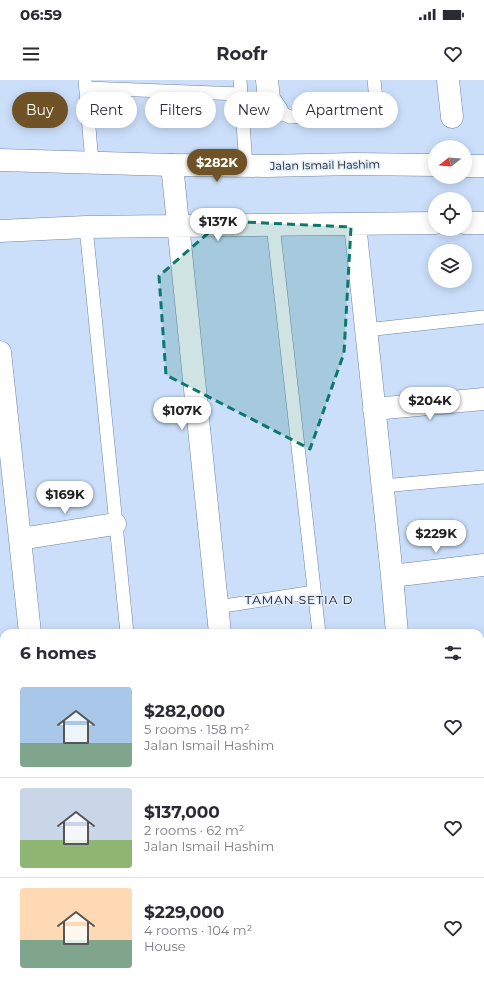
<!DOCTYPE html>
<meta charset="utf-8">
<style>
body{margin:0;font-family:Montserrat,sans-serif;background:#f2f2f3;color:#2b2b33;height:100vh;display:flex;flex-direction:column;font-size:15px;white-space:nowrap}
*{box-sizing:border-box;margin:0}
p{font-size:13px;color:#7c7c81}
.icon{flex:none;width:22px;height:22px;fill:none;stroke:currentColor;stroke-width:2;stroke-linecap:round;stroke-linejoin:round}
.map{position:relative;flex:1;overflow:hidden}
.details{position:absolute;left:0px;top:549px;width:484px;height:356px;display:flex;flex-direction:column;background:#fff;border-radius:12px 12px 0 0;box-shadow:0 2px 10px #0003}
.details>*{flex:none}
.guide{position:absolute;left:12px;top:12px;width:460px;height:36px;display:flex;gap:8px}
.needle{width:26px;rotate:253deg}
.controls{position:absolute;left:428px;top:60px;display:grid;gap:8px}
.controls a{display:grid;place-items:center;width:44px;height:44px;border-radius:50%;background:#fff;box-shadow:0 2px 10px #0003;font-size:20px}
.price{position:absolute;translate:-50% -34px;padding:0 9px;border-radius:14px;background:#fff;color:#222;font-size:13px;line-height:26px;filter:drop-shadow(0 1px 2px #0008)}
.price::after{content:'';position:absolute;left:50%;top:24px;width:12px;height:9px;margin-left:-6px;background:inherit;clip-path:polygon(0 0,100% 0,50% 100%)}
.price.on{background:#6f5326;color:#fff}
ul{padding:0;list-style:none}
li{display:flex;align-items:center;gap:12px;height:100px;padding:0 20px}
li+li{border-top:1px solid #e1e1e2}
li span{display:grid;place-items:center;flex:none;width:112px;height:80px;border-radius:4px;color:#555}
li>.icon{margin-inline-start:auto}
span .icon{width:48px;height:48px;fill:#fffc;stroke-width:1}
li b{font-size:17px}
h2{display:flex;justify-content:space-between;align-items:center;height:48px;padding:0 20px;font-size:17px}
.tag{padding:0 14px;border-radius:18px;background:#fff;box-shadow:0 2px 10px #0003;font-size:14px;line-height:36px}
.tag.on{background:#6f5326;color:#fff}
.status{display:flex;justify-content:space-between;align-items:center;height:28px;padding:0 20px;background:#fff;direction:ltr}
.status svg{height:11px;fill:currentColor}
header{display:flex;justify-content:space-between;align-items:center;height:52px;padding:0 20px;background:#fff;font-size:18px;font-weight:700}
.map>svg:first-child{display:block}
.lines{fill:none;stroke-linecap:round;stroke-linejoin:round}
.service-casing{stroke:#6e85a5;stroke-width:14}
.minor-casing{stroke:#6e85a5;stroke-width:23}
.tertiary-casing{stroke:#6e85a5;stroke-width:23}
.service{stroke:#fff;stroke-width:13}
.minor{stroke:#fff;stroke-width:22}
.tertiary{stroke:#fff;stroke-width:22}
.marked{fill:#0f766e;fill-opacity:0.2;stroke:#0f766e;stroke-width:3;stroke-dasharray:8 5;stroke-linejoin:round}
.labels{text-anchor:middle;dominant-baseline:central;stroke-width:3;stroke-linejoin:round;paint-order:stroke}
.street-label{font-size:11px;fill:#0b131f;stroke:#e1ebf9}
.neighbourhood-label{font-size:12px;letter-spacing:1px;fill:#0b131f;stroke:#e1ebf9}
</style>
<div class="status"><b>06:59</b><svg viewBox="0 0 49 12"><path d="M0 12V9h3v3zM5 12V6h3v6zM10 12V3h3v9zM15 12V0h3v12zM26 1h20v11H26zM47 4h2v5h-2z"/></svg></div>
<header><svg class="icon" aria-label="menu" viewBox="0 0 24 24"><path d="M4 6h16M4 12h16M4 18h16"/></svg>Roofr<svg class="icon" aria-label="heart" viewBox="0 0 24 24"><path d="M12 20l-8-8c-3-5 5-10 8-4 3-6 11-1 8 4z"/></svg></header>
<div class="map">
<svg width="484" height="905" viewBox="0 0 484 905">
<rect width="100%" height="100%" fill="#cbdffb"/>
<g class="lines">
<defs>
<path id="service" d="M85,0L92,83
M240,0L246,86
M86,8L241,14
M277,31L290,37L367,31L374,26L376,19L374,0
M273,145L319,553
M86,147L127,553
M366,250L484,237
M382,406L484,397
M217,527L314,512
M480,620L484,612
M480,652L484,654
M480,860L484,863
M162,901L163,905"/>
<path id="minor" d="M267,0L269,19L277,31
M448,0L452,37
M172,85L220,553
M465,143H484
M355,144L392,496L397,553
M0,151L86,147L435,143
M0,272L30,553
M374,329L484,319
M20,459L115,444
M392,496L484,485
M69,901V905
M253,901L254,905"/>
<path id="tertiary" d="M0,80L172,85L267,86L353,84L435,85
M465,86H484"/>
</defs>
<use href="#service" class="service-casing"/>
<use href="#minor" class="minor-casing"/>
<use href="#tertiary" class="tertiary-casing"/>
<use href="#service" class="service"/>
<use href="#minor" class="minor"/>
<use href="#tertiary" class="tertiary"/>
</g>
<path class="marked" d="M222,141L351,147L344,273L310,369L166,295L159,196Z"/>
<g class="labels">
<g class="street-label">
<text transform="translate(325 85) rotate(-1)">Jalan Ismail Hashim</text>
</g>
<g class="neighbourhood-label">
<text x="299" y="519">TAMAN SETIA D</text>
</g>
</g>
</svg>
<div class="controls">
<a><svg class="needle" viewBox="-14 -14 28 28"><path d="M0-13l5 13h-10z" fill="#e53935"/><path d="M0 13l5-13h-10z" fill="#7c7c81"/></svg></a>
<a><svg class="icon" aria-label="locate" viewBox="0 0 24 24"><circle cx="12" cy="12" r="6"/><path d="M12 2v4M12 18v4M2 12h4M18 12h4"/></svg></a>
<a><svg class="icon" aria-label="layers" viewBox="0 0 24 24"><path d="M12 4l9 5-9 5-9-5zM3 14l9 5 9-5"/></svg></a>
</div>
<b class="price on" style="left:217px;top:103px">$282K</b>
<b class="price" style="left:218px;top:162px">$137K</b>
<b class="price" style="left:430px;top:341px">$204K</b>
<b class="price" style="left:182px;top:351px">$107K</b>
<b class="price" style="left:65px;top:435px">$169K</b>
<b class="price" style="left:436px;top:474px">$229K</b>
<div class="guide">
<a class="tag on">Buy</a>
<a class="tag">Rent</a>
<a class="tag">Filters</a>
<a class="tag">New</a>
<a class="tag">Apartment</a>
</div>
<section class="details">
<h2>6 homes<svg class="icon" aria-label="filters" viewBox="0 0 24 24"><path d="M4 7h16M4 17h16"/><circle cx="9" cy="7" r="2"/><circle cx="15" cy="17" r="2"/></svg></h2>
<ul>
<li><span style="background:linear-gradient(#a9c7e8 70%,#7fa58c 0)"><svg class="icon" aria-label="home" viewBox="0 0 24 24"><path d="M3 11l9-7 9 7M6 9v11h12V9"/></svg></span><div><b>$282,000</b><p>5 rooms · 158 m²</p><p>Jalan Ismail Hashim</p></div><svg class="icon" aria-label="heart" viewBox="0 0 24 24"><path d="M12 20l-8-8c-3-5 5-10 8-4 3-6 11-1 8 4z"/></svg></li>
<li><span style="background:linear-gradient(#c9d6e8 65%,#8fb573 0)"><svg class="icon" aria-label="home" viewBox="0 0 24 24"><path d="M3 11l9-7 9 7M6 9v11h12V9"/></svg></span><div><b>$137,000</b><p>2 rooms · 62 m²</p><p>Jalan Ismail Hashim</p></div><svg class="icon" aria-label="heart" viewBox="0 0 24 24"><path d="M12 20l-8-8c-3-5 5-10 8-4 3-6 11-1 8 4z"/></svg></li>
<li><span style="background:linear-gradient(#ffd9b3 65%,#7fa58c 0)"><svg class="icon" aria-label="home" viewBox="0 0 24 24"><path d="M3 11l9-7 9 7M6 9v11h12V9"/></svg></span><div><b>$229,000</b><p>4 rooms · 104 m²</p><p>House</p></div><svg class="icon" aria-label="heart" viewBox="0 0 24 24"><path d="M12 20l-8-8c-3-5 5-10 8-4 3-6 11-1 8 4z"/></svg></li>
</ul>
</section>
</div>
